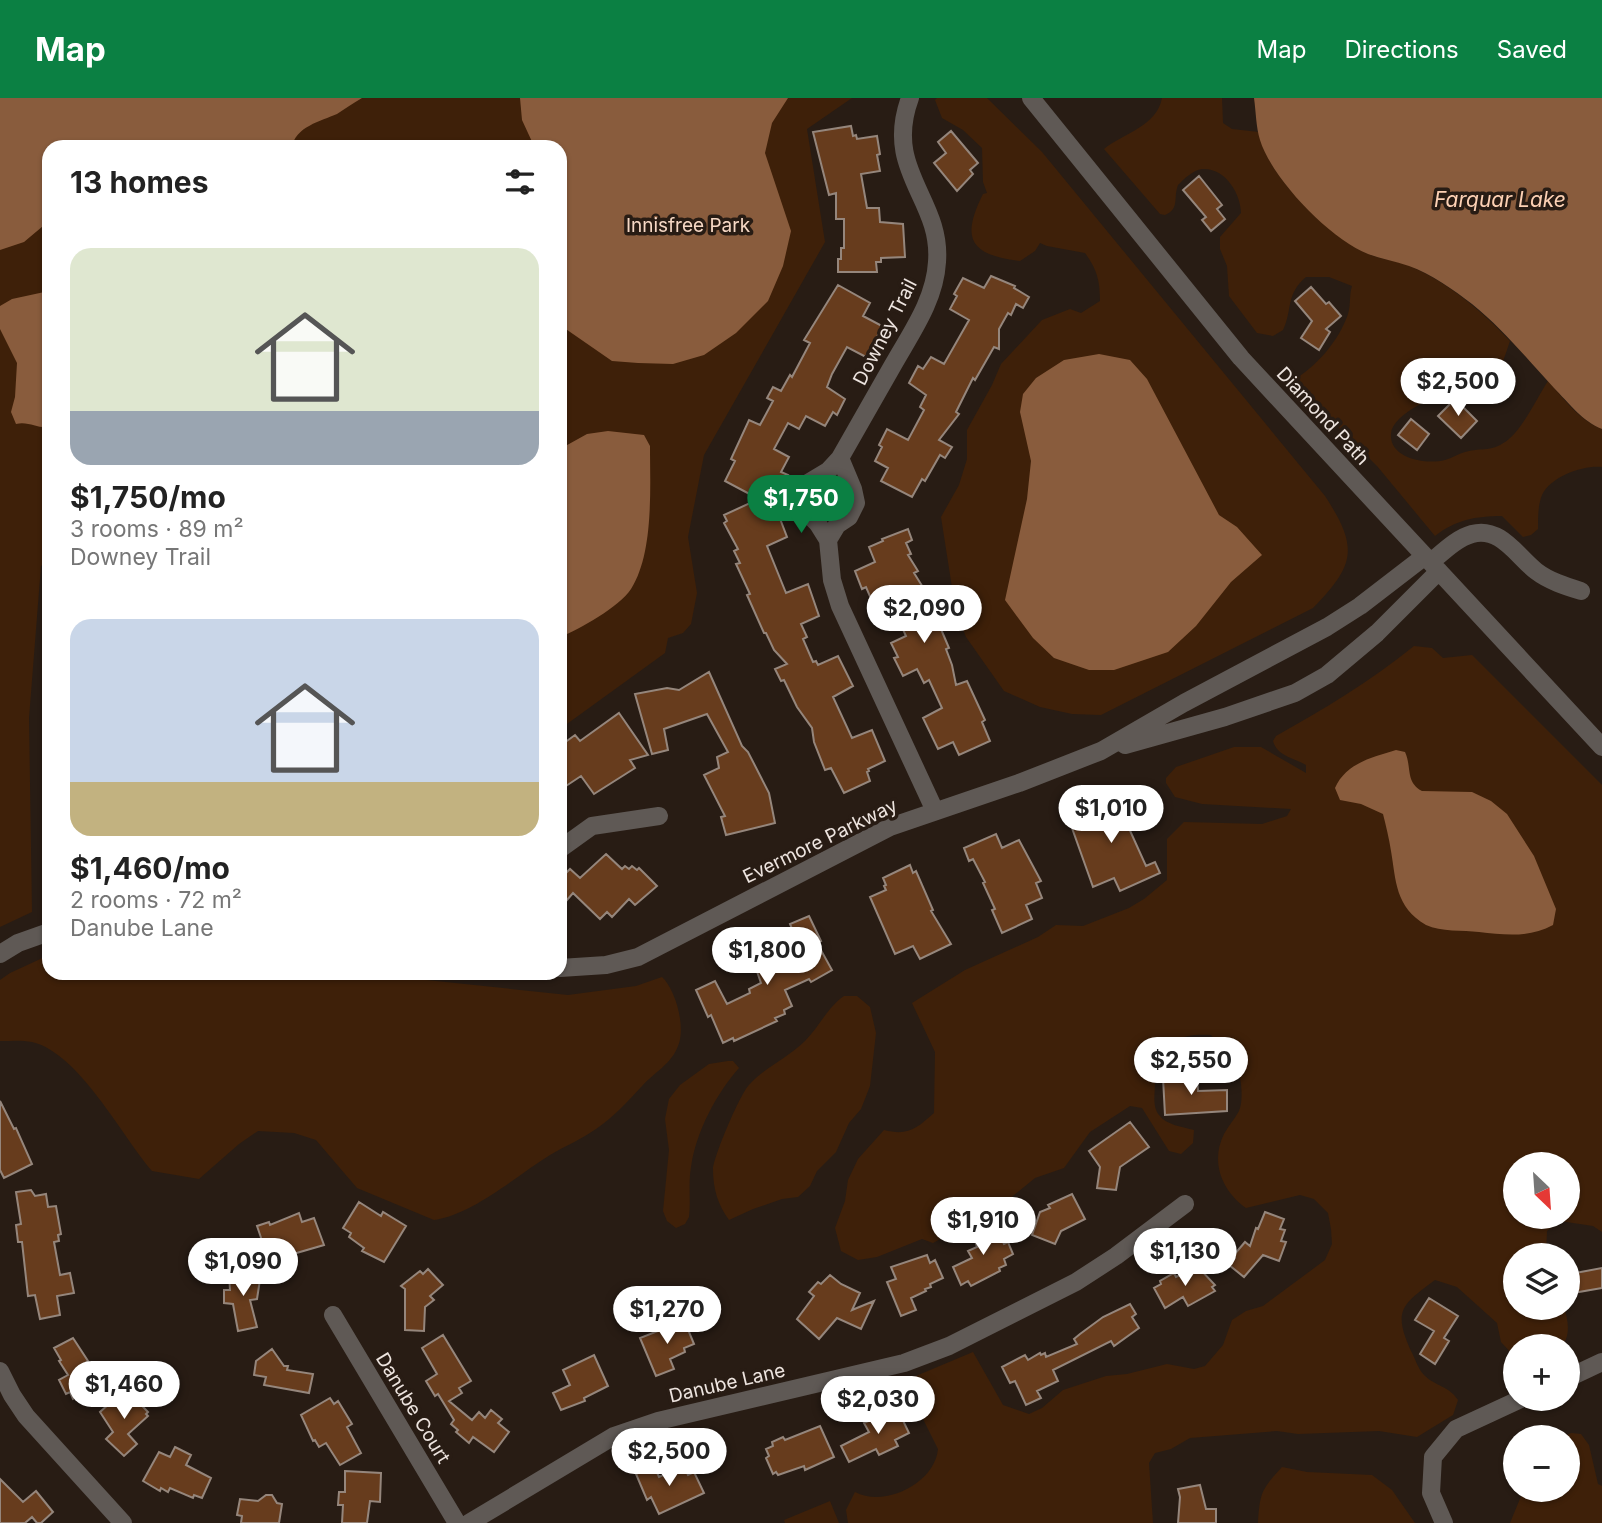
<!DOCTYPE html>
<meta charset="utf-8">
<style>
body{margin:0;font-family:Inter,sans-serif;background:#f6f6f6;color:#222;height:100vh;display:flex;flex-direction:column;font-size:26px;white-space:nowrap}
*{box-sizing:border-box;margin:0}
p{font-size:23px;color:#767676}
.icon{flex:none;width:38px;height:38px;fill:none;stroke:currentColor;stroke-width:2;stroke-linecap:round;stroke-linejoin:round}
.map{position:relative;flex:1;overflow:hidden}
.panel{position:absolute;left:42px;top:42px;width:525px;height:840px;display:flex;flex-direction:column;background:#fff;border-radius:21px;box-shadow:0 2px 5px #0004}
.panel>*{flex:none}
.needle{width:46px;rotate:155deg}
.buttons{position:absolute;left:1503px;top:1054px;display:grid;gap:14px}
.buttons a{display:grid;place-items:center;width:77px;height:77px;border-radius:50%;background:#fff;box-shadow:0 2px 5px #0004;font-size:35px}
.price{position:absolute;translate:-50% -60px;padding:0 16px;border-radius:24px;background:#fff;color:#222;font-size:23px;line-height:46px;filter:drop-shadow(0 2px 4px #0008)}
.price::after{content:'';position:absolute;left:50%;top:42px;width:21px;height:16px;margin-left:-10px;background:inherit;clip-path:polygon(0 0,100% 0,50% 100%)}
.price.current{background:#0b8043;color:#fff}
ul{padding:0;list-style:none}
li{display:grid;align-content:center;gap:14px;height:371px;padding:0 28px}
li span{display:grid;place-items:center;height:217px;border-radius:21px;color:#555}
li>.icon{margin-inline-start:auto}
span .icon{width:126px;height:126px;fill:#fffc;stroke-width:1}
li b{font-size:30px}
h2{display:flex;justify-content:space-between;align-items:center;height:84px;padding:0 28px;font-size:30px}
header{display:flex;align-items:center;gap:42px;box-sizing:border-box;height:98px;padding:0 35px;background:#0b8043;color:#fff}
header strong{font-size:33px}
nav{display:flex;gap:38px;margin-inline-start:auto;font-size:24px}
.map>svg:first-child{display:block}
.green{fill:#3e2009;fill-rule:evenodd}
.water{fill:#895c3d}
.building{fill:#673c1d;stroke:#95867c;stroke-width:2}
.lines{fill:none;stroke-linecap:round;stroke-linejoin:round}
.minor{stroke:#5f5955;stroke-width:18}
.labels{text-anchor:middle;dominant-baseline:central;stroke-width:7;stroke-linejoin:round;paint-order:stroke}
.park-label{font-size:19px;fill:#f6d8c5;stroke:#281c14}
.street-label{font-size:19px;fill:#ede4df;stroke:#281c14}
.water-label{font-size:21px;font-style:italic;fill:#fdd1b4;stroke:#281c14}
</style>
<header>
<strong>Map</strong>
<nav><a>Map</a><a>Directions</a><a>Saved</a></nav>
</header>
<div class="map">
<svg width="1602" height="1425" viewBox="0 0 1602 1425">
<rect width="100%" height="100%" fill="#281c14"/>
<path class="green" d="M0,0H852L807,31L825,144L704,357L688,439L697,495L691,526L683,535L668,540L665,555L560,631V49H49V462L41,468L29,620L32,814L0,829Z
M937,0H987L1042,54L1325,398C1359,450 1355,467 1313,510L1101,617L1072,616L1040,609L1004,593L966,539L956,515L941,419L959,387L967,361V332L992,287L1001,266L1042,222L1070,211L1081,215L1100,203C1100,183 1097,171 1085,155L1047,148L1040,145L1035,153L1020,163C971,157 960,142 983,96L987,95L983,84L982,50L963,32L942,20L935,2Z
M1162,0H1222L1223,25L1232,31L1259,34C1266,78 1327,135 1366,155C1381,162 1398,162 1412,169C1450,186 1482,213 1510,243C1505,257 1501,275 1488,285C1477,293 1469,287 1458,291C1440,296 1392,315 1391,336C1389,361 1427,367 1445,362C1452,360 1458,356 1465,354C1483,349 1492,355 1509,341C1524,328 1537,300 1548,283C1563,300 1580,323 1602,331V369C1584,367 1551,378 1542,397C1538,407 1538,419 1538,431L1531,437L1523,439L1502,418C1476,418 1455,422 1435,438L1377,368L1292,283C1316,269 1339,243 1348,216C1351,207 1349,197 1352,188L1329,179H1306C1285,197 1293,211 1283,232L1273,238L1257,235L1229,198L1227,168L1220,151V139L1241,115C1241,96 1225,69 1202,71C1193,72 1184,81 1178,87C1173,100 1180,111 1165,117L1160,116L1104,51C1124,35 1157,28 1162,0Z
M1414,548L1432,550L1443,560L1472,557L1602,687V1134L1593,1128L1560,1123L1547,1133L1546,1157H1516V1209H1564C1568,1222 1571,1237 1562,1248H1516L1515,1259L1501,1244L1497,1225L1457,1189L1435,1182C1401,1207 1393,1213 1411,1253C1415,1260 1418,1271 1424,1277C1436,1289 1448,1287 1458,1302L1453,1317L1417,1339L1379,1333L1298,1336L1277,1333L1190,1340L1171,1351L1155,1355L1149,1365L1153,1425H848L846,1412L855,1394C885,1410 935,1385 938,1351L904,1283L973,1254L1003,1307L1029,1316L1042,1310L1063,1292L1106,1278L1127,1276L1167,1266L1194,1271L1205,1268L1223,1247L1232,1222L1246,1213L1263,1208L1325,1162L1332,1146L1331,1131L1328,1115L1314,1101L1300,1097L1246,1110C1222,1093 1210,1064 1224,1036C1228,1028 1235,1021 1239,1013C1243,1004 1242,986 1239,976C1235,962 1220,948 1211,937C1188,935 1159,941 1155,969C1154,974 1155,980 1155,985C1155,996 1152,1008 1159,1017C1166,1027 1183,1029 1194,1032L1193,1045L1181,1056L1169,1053L1142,1010L1130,1008L1090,1034L1064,1070L1035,1080L1008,1102L976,1118L960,1120L944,1139L933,1145L922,1141L877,1159L858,1162L841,1153L835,1130L845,1103L848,1082L858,1061L884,1032C908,1038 916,1031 934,1015L935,954L912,905L965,872L1038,839L1056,827L1083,828L1129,810L1144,801L1167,782V741L1184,724L1262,726L1287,718L1291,711L1202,706L1175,699L1166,685V680L1176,669L1234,649H1261L1306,675V667C1294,660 1277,658 1273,643L1276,638C1324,611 1371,583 1414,548ZM1516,1066H1568V1118H1516Z
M49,857V875H360L568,897L636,888L662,879C676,892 686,930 678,948C672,965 654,975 643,987C628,1003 614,1019 596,1031C582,1041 565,1048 550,1057C516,1078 474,1116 434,1122L357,1090L316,1042L294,1035L258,1033L239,1046L199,1081L152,1073C121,1037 79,955 32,944C22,942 10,943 0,943V882L10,875Z
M844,898H857L870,909L876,935L870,988L861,1011L849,1025L836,1054L817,1073L810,1088L798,1099L782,1101L753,1111L729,1122C718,1107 713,1091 713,1071C714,1058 740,996 749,987C765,969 788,960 805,943C819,929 827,910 844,898Z
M728,963H733L739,970C716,996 696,1034 691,1069C688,1086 691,1103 689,1119L685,1126L676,1130L667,1123L663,1113L669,1052L665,1021L669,1001L680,987L709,966Z
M1571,1335L1581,1336L1589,1347L1598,1386L1602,1388V1425H1510L1524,1391H1568V1339H1563Z
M1282,1369L1307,1374L1372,1377L1392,1392L1415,1425H1258C1260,1395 1261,1392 1282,1369Z
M830,1403L839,1425H785L784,1422Z"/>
<path class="water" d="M0,0H362C353,5 345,11 337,16C321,23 295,29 292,49H49V123L24,144L0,152Z
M520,0H788L772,25L765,55L791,133L783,168L768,203L736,235L704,257L673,266L638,265L612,263L560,227V49L534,48L522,22Z
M1254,0H1602V331C1583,324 1568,304 1554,290C1528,262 1502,230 1472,206C1454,192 1431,176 1409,168C1395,163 1381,161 1368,156C1330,141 1272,81 1260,42C1256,29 1256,14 1254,0Z
M49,193V329C38,331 29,323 16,326L11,314L15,299L17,265L0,231V208L12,201Z
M1099,256L1130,262L1147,281L1219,417L1237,429L1262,457L1231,484L1196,528L1168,554L1114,572H1089L1054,560L1033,540L1005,502L1027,401L1031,363L1020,314L1023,296L1036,280L1064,262Z
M608,333L644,337L650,348C650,389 654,455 631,491C619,509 580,531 560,539V351L587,336Z
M1396,652L1405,654C1412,669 1405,684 1422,693L1472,694L1491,703L1507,716L1534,758L1556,811L1553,827C1529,840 1505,837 1479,834C1463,832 1441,834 1426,827C1395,809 1396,782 1391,753C1389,740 1386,728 1383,716L1361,706L1340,702L1335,690C1346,665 1373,659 1396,652Z"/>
<path class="building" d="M851,28L853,38L856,37L857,41L877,38L880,56L877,57L880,73L861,76L867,110H879L880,124L903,126L905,159L881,160V164H876L877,174H838V161H841V150H844V121H836V95L829,97L813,34Z
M951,33L978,65L970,72L973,76L957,93L934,65L946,55L938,44Z
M1199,78L1222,107L1217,111L1225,121L1211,133L1202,122L1206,119L1183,92Z
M991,178L1015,188L1014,190L1029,199L1023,210L1016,206L1011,217L1008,215L999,231V251L994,249L975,282L973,280L956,314L959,316L939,342L952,349L945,360L940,357L925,383L922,381L912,399L881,383L888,370L875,363L882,349L879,347L887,331L908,342L924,312L920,309L926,297L909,285L918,268L923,271L931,259L944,266L969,222L950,211L957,198L954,196L963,180L984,190Z
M838,187L870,205L863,218L882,228L868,260L847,249L832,276L827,289L845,301L837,317L833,314L825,328L806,318L799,331L788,325L774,351L789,359L781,374L788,377L774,405L787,439L767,448L786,495L808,486L819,518L801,526L807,539L803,541L813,564L816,563L818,567L838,558L853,588L833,599L852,640L872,632L885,663L868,671L869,673L867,674L870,683L844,695L831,670L825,672L814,644L812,630L797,609L784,582L781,583L775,571L787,566L774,552L766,535H764L747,497L750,496L736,466L740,465L734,453L738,451L724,425L727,423L724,417L759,401L725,383L735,363L731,361L749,322L760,327L773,303L767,300L773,289L781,293L790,277L792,279L810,245L804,242Z
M1311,189L1326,206L1329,204L1341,218L1326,231L1330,234L1319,252L1301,240L1312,223L1295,203Z
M1455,301L1477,323L1461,340L1438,318Z
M1411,321L1429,336L1417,352L1398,337Z
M908,431L912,442L906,445L911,456L908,457L918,473L914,475L924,491L921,514L932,510L949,550L946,551L952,567L956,587L967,583L985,622L982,624L990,643L959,657L953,644L938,651L923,620L942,610L929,582L924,585L917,571L903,578L894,560L898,559L891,545L906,538L887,496L872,503L866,489L862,491L855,473L875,464L869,449L883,443L882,441Z
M709,574L742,648L748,654L769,695L775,725L726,737L721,719L725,718L704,677L719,670L717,659L728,654L707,616L664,631L668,652L652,656L635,596L667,590L679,592Z
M619,615L648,657L630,662L635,670L594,696L581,678L560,692V648L575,637L580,643Z
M1114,694L1115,697L1118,695L1133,724L1127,726L1146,768L1155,764L1160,775L1120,793L1114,780L1093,789L1072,730L1089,722L1083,709Z
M996,736L1002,750L1019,742L1041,783L1036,785L1042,800L1026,807L1032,821L1002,835L992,812L995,811L983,785L985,784L973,761L969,763L964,750Z
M606,756L622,771L625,768L629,771L632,768L637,772L639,770L657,788L635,807L629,801L612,819L607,814L600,821L573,795L567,802L560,795V781L570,771L580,780Z
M910,767L913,775L916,773L933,812L931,813L951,846L920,861L913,848L895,856L870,799L886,792L884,788L886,787L883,780Z
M809,818L821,843L817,845L832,872L811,884L809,881L785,892L792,908L784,912L785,916L775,920L777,923L734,943L733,940L723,945L711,917L708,919L696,892L715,883L727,906L750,895L749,891L761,885L753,862L771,853L777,865L800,850L790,826Z
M1197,979L1198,993L1227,992V1013L1165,1017L1163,980Z
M0,1003L14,1031L16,1030L32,1066L4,1080L0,1072Z
M1130,1024L1149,1049L1120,1069L1116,1092L1097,1090L1100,1069L1089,1053Z
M31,1092L35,1098L46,1096L48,1109L56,1108L61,1136L58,1137L59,1143L54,1144L60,1177L70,1175L74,1195L57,1198L60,1217L40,1221L35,1197L28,1198L22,1144H18L16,1127L21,1126L16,1094Z
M1072,1096L1085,1121L1061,1133L1055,1146L1032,1137L1040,1114L1050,1110L1048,1107Z
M359,1104L381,1118L383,1114L406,1128L384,1164L362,1153L364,1150L349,1139L351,1135L343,1130Z
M1265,1114L1284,1121L1280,1131L1285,1132L1281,1143L1286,1144L1279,1163L1263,1157L1244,1179L1229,1167L1235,1160L1233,1158L1245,1144L1250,1148L1256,1130L1258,1131Z
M299,1115L302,1124L314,1120L324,1147L269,1163L257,1128L269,1124L270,1127Z
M975,1118L986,1142L999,1136L1004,1146L1008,1144L1013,1156L1004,1161L1006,1167L999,1170L1000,1173L971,1188L968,1183L961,1187L953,1169L972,1160L968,1153L977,1149L968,1121Z
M927,1157L930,1165L935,1162L943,1180L930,1186L931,1189L925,1191L926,1193L911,1200L916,1212L901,1218L887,1184L896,1181L891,1169Z
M1198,1169L1215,1187L1212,1189L1215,1193L1188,1208L1183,1199L1165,1210L1154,1190L1161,1186L1160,1183L1174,1175L1176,1179Z
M1602,1170V1190L1573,1195L1570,1176Z
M428,1171L443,1187L430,1198L434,1202L425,1209L424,1233L405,1232V1191L401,1188L420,1173L423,1176Z
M261,1175L257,1201L250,1202L257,1229L238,1233L233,1206L224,1205V1192H230L229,1176Z
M830,1177L841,1186L860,1195L852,1212L874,1203L861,1231L837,1220L819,1241L797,1221L814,1198L809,1194L818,1184L821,1186Z
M1429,1200L1458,1218L1444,1240L1449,1243L1435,1266L1420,1256L1434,1233L1415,1222Z
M1130,1206L1136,1216L1132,1219L1139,1230L1114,1248L1111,1243L1053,1272L1058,1283L1037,1293L1041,1300L1026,1307L1015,1283L1010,1285L1002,1269L1025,1257L1028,1262L1040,1255L1041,1257L1045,1255L1046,1259L1077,1246L1074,1241L1080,1236L1103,1219Z
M684,1222L694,1246L684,1250L685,1254L670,1261L674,1271L656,1278L640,1240L658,1233L657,1231Z
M443,1237L471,1283L459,1290L462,1295L449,1303L472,1322L479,1314L485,1320L491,1312L502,1321L498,1325L509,1334L494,1354L473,1339L469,1345L456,1334L458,1332L451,1326L454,1322L438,1296L435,1298L426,1283L437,1276L422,1250Z
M73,1240L88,1263L83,1266L88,1275L80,1279L87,1294L73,1301L70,1294L66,1296L59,1282L68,1277L59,1263L61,1262L54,1250Z
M272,1251L284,1268H288L287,1272L313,1276L309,1295L264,1287L266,1279L254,1277L256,1263Z
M594,1257L608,1288L584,1300L585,1303L561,1312L553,1295L570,1287L563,1272Z
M126,1291L148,1314L146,1316L148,1318L128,1336L137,1346L124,1358L106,1341L113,1334L100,1314Z
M330,1300L334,1306L338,1303L352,1326L347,1329L361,1355L340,1367L326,1345L319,1349L315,1342L313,1343L301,1317Z
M897,1310L909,1335L895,1342L898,1348L879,1357L876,1351L849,1364L841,1348L869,1334L864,1325Z
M820,1328L834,1359L805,1372L804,1368L778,1377L776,1374L773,1376L766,1360L769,1358L766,1351L773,1348L772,1344L783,1339L785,1342Z
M175,1349L191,1357L186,1367L211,1380L202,1400L194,1397L193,1400L170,1390L168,1394L161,1390L160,1393L143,1383L159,1354L170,1359Z
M654,1368L659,1379L684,1368L688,1377L694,1374L704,1395L659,1416L651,1399L647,1402L636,1376Z
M345,1373L381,1375L380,1404L370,1403L367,1425H342L343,1407H338L339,1394H345Z
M0,1381L23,1404L36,1393L53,1414L41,1425H37L32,1419L25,1425H0Z
M1200,1387L1206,1411H1216V1425H1178L1180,1399L1178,1391Z
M266,1397H272L277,1405L282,1406L279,1425H241L242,1418L237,1417L240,1401L258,1403Z"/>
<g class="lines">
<path class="minor" d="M910,0C883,73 942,101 937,164C935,202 911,235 893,267C875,298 858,329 840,360L828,373L808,385L803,400L808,416L818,426L828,442L832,482L840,508L935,713
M1031,0L1241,260L1602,649
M828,442L837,427L849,419L856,405L853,391L840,360
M1431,464C1443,454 1457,440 1472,436C1500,428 1517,458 1536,473C1549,483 1565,488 1581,493
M1125,647L1225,619L1295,595L1327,577L1377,535L1439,473
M560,751L592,728L659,718
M0,856L18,845L49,834
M560,870L606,867L638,859L890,729L1019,685L1101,653L1184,605L1327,529L1360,508L1425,458
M333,1217L457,1425
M0,1273L12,1297L26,1318L123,1425
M1568,1280L1602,1264
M469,1425L614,1338L658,1323L904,1265L949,1248L1076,1184L1116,1158L1185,1106
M1444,1425L1431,1395L1433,1359L1456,1331L1523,1300"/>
</g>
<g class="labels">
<g class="park-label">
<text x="688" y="127">Innisfree Park</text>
</g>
<g class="street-label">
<text transform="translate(885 234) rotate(-63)">Downey Trail</text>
<text transform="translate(1323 318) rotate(47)">Diamond Path</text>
<text transform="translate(820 743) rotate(-26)">Evermore Parkway</text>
<text transform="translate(727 1285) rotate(-13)">Danube Lane</text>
<text transform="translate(413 1310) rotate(59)">Danube Court</text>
</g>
<g class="water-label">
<text x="1500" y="101">Farquar Lake</text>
</g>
</g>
</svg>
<div class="buttons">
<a><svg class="needle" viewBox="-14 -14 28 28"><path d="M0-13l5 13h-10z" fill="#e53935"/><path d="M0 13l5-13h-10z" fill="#767676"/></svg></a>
<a><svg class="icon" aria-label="layers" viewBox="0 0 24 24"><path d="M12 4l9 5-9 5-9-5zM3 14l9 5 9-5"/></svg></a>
<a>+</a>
<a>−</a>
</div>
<b class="price" style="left:1458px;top:320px">$2,500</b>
<b class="price current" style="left:801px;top:437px">$1,750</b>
<b class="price" style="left:924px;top:547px">$2,090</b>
<b class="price" style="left:1111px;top:747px">$1,010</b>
<b class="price" style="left:767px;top:889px">$1,800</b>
<b class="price" style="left:1191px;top:999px">$2,550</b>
<b class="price" style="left:983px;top:1159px">$1,910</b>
<b class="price" style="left:1185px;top:1190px">$1,130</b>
<b class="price" style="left:243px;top:1200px">$1,090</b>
<b class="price" style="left:667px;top:1248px">$1,270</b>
<b class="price" style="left:124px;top:1323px">$1,460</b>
<b class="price" style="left:878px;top:1338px">$2,030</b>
<b class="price" style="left:669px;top:1390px">$2,500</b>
<section class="panel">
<h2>13 homes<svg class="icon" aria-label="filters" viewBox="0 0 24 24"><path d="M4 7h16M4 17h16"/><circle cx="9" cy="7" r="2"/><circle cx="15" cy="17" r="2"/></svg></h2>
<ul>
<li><span style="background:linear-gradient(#dfe7d0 75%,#9aa5b1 0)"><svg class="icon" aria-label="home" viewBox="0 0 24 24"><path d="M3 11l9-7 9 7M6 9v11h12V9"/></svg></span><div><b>$1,750/mo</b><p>3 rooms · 89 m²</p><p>Downey Trail</p></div></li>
<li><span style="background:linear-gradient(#c9d6e8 75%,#c2b280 0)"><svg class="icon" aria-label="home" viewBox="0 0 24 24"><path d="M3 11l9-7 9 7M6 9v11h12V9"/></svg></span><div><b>$1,460/mo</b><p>2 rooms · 72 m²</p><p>Danube Lane</p></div></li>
</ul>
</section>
</div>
